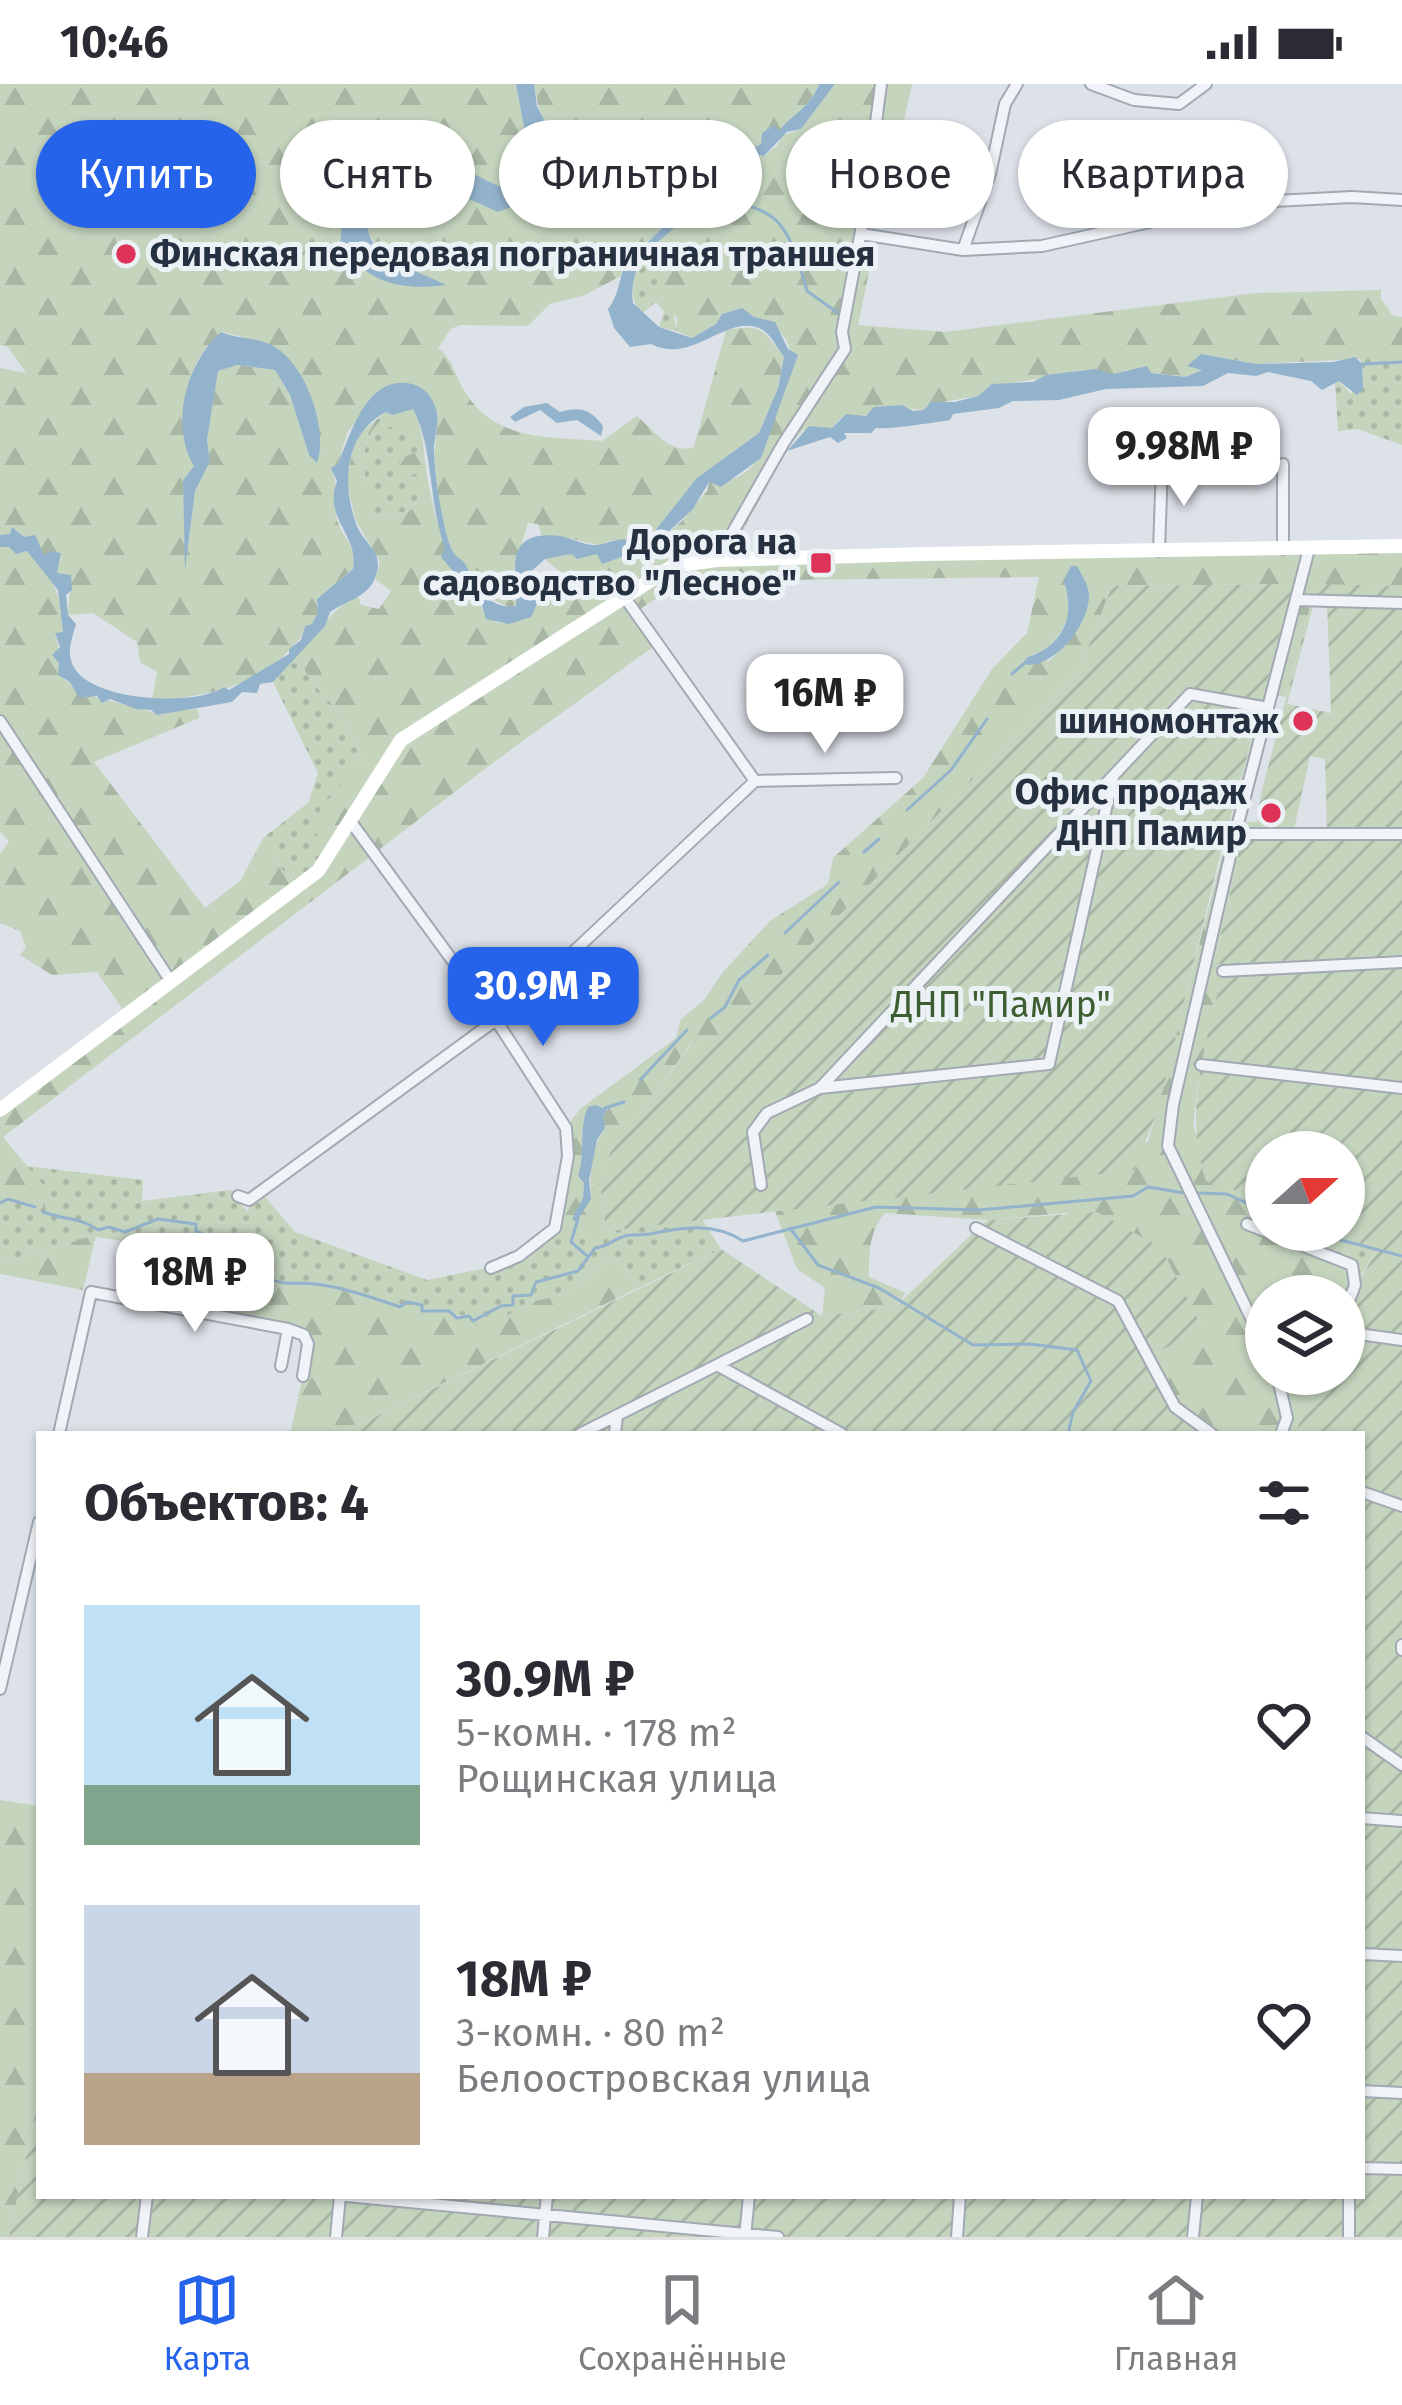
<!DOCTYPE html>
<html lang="ru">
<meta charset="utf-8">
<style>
body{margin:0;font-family:"Fira Sans",sans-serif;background:#f2f2f3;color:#2b2b33;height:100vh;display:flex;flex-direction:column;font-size:45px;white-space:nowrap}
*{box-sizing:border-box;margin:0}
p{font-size:39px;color:#7c7c81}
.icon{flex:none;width:66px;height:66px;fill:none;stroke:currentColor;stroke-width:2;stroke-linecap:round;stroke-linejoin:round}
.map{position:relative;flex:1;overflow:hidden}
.side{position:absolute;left:36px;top:1347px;width:1329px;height:768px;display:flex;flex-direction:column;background:#fff;border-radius:0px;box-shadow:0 3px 9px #0004}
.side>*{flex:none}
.top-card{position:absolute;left:36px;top:36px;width:1332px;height:108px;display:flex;gap:24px}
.needle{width:78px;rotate:69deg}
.buttons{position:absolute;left:1245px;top:1047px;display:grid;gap:24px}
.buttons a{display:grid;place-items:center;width:120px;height:120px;border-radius:50%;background:#fff;box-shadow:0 3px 9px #0004;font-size:60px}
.price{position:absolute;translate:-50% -102px;padding:0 27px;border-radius:24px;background:#fff;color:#222;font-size:39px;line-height:78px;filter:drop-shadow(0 3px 6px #0008)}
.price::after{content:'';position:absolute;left:50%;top:72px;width:36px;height:27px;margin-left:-18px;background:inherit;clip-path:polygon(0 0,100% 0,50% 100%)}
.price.on{background:#2563eb;color:#fff}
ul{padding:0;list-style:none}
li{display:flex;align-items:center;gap:36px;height:300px;padding:0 48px}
li span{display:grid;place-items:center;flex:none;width:336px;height:240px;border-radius:0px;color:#555}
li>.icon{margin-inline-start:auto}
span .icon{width:144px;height:144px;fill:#fffc;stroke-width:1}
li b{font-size:51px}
h2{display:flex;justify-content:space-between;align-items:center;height:144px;padding:0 48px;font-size:51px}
.pill{padding:0 42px;border-radius:54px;background:#fff;box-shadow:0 3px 9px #0004;font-size:42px;line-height:108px}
.pill.on{background:#2563eb;color:#fff}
.status{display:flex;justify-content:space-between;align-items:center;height:84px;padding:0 60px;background:#fff;direction:ltr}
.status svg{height:33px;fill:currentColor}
.tab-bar{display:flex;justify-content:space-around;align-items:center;height:168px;border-top:3px solid #e1e1e2;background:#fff;font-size:33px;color:#7c7c81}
.tab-bar a{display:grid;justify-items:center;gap:6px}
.tab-bar .on{color:#2563eb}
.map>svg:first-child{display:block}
.grass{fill:url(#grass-dots)}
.forest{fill:url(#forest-firs);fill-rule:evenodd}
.garden{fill:url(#garden-furrows);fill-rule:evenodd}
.water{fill:#93b3cd}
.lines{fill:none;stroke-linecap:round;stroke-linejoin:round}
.stream{stroke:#93b3cd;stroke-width:3}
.street-casing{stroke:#a2a9b3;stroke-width:14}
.street{stroke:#f0f3f7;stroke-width:10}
.secondary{stroke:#fff;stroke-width:14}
.poi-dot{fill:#dd3358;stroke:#ecf1f6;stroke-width:4.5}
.labels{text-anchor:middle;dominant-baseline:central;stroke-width:10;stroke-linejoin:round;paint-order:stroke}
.poi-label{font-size:36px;font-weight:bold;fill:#253141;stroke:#ecf1f6;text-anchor:end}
.park-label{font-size:36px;fill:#3c5e30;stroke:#ecf1f6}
</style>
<div class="status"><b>10:46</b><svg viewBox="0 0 49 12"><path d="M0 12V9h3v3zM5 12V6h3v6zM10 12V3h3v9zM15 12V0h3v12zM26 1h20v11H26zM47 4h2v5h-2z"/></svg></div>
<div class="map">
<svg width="1402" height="2153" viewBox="0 0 1402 2153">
<defs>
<pattern id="grass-dots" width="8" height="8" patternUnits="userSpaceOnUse" patternTransform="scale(3)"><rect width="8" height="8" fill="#c4d4bd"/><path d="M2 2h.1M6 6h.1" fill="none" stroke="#a8b6a4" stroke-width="1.8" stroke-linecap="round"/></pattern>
<pattern id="forest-firs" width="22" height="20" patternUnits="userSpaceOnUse" patternTransform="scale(3)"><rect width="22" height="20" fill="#c4d4bd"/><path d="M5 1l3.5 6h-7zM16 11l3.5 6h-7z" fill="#a8b6a4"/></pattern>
<pattern id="garden-furrows" width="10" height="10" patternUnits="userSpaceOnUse" patternTransform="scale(3)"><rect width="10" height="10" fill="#c4d4bd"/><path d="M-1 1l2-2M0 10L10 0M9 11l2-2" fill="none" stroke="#a8b6a4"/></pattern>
</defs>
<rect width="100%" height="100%" fill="#dde2e9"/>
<path class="grass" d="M675,142V161L662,177L677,247L659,243L664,228L656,218L641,230C617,197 650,164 675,142Z
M1402,278V361L1358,345L1338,347L1335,298L1339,297L1351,310L1363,291L1362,280Z
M383,334L422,355V366L402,374L421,390L418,414L410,427L370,433C369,399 351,360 383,334Z
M300,568C302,593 320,605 335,624C347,640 354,657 361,676L348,695L327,773L299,801L280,784L273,762L263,754L308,719L318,689L273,598Z
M26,1082L143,1096L142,1117L230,1106L244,1113L239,1118L248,1128L251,1115L260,1107L295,1148L427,1196L496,1182L555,1144L560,1131L582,1155L595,1149L701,1134L721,1165L638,1204L621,1179L605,1177L583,1199L561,1211L531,1218L480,1248L469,1232L427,1228L421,1221L407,1218L400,1223C375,1217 350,1208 325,1202C289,1195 274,1205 245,1175L212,1195L195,1185L186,1168L91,1152L0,1180V1119L8,1115L44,1128L42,1100Z
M1258,1124L1266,1128V1146H1303L1377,1166L1355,1201L1247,1140Z"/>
<path class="forest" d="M0,0H516L531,81L517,97L498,102L403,56L382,57L340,159L386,173C356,138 362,132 377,90L396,82L421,92L534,114C566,58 542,55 534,0H819C811,22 793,30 779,48L769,43L761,60L716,82L703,104L642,164L632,165L622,181L621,192L585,211L550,220L528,242L460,241L451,245L438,264C455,277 455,294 467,311C498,358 552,353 602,357L637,332C654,346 670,371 694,363L726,246C764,240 761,245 784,273L778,304L759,349L698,394L654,448L633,457L613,456L598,461L565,453H542L538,440L528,439L514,485L519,518L511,524L483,511L466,489L464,479L451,467L440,427L434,373L438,330L376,310L347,349L338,380L331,384C340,399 332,414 336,432C341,454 357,459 353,485L317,515L318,528L312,541L305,542C302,556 298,555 290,565C255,605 202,612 152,617L157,588L140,578L137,558L93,529L68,531C68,517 71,505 71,492L57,489L61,472H45L15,445L10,450L0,451V284L26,289L8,263L0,261ZM222,248L267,259L321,366L309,371L290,311L275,286L237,281L218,287L207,356L210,377L195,407L186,478L183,396L194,382C187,329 175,288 222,248Z
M835,0H912L883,130L865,131L855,182L870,183L858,241L945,248L1256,209L1381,206V215L1393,232L1402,233V278L1362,280L1360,275L1256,280L1201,270L1189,282L1203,285L1185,293L1128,286L1113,290L1083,286L999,302L978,312L937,319L924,326L885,323L872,326L870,331L840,334L832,344L803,346L790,361L727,475L1402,462V502L1316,501L1286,613L1272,611L1235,755L1242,756L1214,879L1402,871V878L1223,887L1198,1000L1193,1043L1218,1103H1229L1258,1124L1247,1139L1352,1181L1355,1201L1344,1229V1212H1266V1290H1320L1295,1350H1213L1186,1335L1152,1272L1202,1242L1066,1129L987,1136L885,1129C869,1147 869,1170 869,1193L906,1209L895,1223L822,1232L825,1204L797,1185L775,1127L908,1111L1148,1058L1292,500L1112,502L1079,587L715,959L693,957L610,1070L600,1100L606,1147L575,1157L565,1146L560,1131L566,1044L580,1025L676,954L681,935L704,916L723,888L770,837L828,800L833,774L923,694L992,585L1027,549L1039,493L708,497L675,503L635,528L657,560L494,678L3,1053L42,1100L46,1129L9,1115L0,1119V1026L125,929L97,888L52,891L20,871L26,863L20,847L0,839V770L9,757L0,748V642L161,887L174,890L0,634V463L9,462L16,470L27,467C53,488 63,516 63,549L55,550C61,565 58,580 64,596L70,598L77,608L163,631L174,626L198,625L199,634L94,678L205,824L241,796L263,754L273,761L280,784L299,801L327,773L314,744L321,724L361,676C354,657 347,640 335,624C320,605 302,593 300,568C323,544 328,527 358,512L361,521L379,525L391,507L375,495L380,478L355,435L347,397L353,361L359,350L386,328L392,331L413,325C425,348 423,371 428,397C439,455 453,495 495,538C530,544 543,514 560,488L545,475L573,470H598L608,475L632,472L654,461L682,437L707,407L709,398C764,400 766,351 782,313C788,300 793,281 790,266C784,240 759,239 741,224L722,230L716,240L692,254L677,247V234C639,199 674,177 675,142C699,125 731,67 764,72L777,62L782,52L801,45ZM383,335L386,344L396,342L422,355L421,366L401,374L398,386L405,391L420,390L418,414L410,427L371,433C369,399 351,360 383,335ZM1089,506C1087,534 1070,558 1049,577L1031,571C1056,564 1076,534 1067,507ZM588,1023L603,1048C591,1064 589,1096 591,1115L573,1135L583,1114L584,1099L578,1092C586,1068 578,1045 588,1023Z
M91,1152H96L83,1206L0,1190V1180Z
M245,1175C274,1205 289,1195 324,1202C349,1208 374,1216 399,1223L407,1218L422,1221L427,1228L449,1227L457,1233L469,1232L480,1247L531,1218L561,1211L583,1199L605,1177L621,1179L638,1204L340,1350H290L303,1292L304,1251L142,1217L195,1185L212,1194Z
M0,1716L39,1722V2012L9,2153H0Z"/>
<path class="garden" d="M1293,500L1230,736L1233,738L1230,755H1224L1159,1021L1135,1086L606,1147L600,1100L610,1069L694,957L715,958L1079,587L1112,502Z
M1316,500L1402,502V871L1214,880L1246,738H1257L1261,710ZM1314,518H1327L1331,629L1287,620ZM1310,672L1325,675L1327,750H1293Z
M1402,878V2153H9L39,2012V2112H1362V1350H1295L1320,1290H1344C1344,1228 1344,1220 1377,1167L1303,1146H1344V1068H1266V1128L1229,1103H1218L1206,1097C1182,1027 1207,957 1223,887Z
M1097,1128L1161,1164L1202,1243L1152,1272L1175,1323L1213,1350H340L721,1165L822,1232L895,1223L987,1136Z"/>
<path class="water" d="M516,0H534L537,22L550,48L551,84L534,114L498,128L396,82L377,90C349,169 382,171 446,201C399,207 367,199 340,159L349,80L382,57L403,55L498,102L517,97L531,81Z
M819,0H835L801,45L787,48L764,72L755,70C724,86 706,118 679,140C665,152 648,164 639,181C633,193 631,206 633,219L659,243L692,254L716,240L722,230L742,224L754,233L775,238L788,265L798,271L761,374L721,403L709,398L693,425L654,461L602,480L597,470L577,475L572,470L545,475L526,492L537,520L531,533L509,540L486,535L482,521L441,473L445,464C428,418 434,365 413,325L392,331L386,328C344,350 342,399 356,440C365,463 387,468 374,496C367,513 344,518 330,528L325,542L273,598L260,600L257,609L242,608L232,618L157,631L151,626L136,625L110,615L102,619L97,612L79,614L70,598L58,591L59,579L52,571L60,563L55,549L63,548L58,506L27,467L16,470L9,463H0V451L10,450L12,443L24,453L35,451L44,471L51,467L61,469L57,489L71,491L72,506L66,511L68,531L76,540C72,555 65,570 75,585C95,617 195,623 224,603L229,606L289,570V565L301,556L305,542L312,540L318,528L317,515L353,485C359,450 323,436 337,397L331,384L338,380C350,353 366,289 412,300C426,304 431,312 436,325C440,338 435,349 434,362C433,381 443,451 453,468C456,473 462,475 465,480C476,499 488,527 516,522C518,490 500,445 560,452C572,454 585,462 597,461C611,459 619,452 634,457L642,448H654L697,394L759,349L778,304L784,273C777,264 770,248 759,244C724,231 693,281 651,260L630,263L614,244L608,225C623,206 618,184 633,165L642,164L703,104L717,81L761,60L762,49L774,41L779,47C792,30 811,23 819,0Z
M221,248C237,255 254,253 269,260C305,275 329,345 317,379L309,371L290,311L275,286L237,281L218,287L207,356L210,377L195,407L185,486L183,396L194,382C169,340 187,278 221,248Z
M1201,270L1256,280L1333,278L1355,273L1362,280L1363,305L1357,311L1339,297L1322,306L1311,297L1268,288L1256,292L1228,289L1203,302L1106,305L1059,316L1013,317L999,324L953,330L950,336C937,338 887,346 876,344L871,349H844L847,354L838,359L830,353L787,367L809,342L832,344L846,330L866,332L874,323L902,321L913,327L924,326L931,318H955L978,312L992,300L1033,298L1046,291L1095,285L1113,290L1147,282L1151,289L1185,293L1202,286L1187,282Z
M547,319L560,328C579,322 591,325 603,342L601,352L577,336L557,339L540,326L515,338L510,333L524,323Z
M1071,482H1077C1082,491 1088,500 1089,510C1090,540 1056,582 1027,581L1026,574C1063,561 1076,534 1064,497Z
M596,1021L607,1026L603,1032L605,1044L597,1056L589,1096L591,1115L576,1138L572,1135L583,1114L584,1099L578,1092C586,1068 578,1045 588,1023Z"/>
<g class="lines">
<path class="stream" d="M703,113C780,124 786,133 807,207L838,229
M1362,280L1402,278
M1012,590L1027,577
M907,726L951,686L987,635
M864,768L879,755
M785,849L839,798
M711,934L725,923L739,896L768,871
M640,996L687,946
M605,1024L624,1018
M1198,1109L1227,1110L1266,1128
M0,1119L8,1115L35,1123
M43,1128C64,1136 80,1133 98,1146L109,1143L125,1148L158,1135L196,1140V1147C224,1157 240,1182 268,1194C284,1202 298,1198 315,1200C342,1203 374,1214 400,1223L407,1218L422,1221V1227H449L457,1234L469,1232L473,1237L501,1222L513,1221V1212L531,1211L536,1198L578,1187L595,1164C607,1163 611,1157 622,1153C631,1149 641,1152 650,1150C683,1143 714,1138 743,1157L876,1123L979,1126L1133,1112L1148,1103L1184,1109
M578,1135L571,1158L586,1171
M790,1144L818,1181L879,1204L973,1261L1030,1260L1077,1266L1091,1297L1073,1328L1068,1350
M1303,1146L1402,1172"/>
<defs>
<path id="street" d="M1091,0L1134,16L1179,20L1206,0
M861,150L963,166L1042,162L1235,119L1352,113L1402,116
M963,166L990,90L1005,20L1017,0
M1283,465V380
M1159,467L1162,381
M717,476L783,360L845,265L842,248L864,131L881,0
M623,511L755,697
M1297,516L1402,519
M0,637L170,896
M755,697L896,694
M351,738L496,936L566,1044L568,1072L555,1144L519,1172L491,1184
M1235,750H1402
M1223,887L1402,878
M1201,981L1402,1004
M820,1004L1049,980L1113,693
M761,1101L753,1048L767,1029L820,1004L1190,610L1268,624
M238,1112L249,1116L519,919L755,697
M1247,1140L1352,1181L1355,1201L1344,1230
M976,1144L1118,1217L1175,1323L1212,1350
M1344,1248L1402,1256
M1266,1265L1168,1062L1173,1021L1234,755L1309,465
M717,1281L807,1235
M281,1282L288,1245
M1277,1290L1287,1334L1281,1350
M59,1350L91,1208L288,1245L304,1251L308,1260L303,1292
M580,1350L717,1281L842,1350
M615,1350L617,1331
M1362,1408L1402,1422
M1402,1561V1566
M0,1605L39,1438
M1362,1653L1402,1681
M1362,1734L1402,1737
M1362,1870L1402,1872
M1362,2007L1402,2009
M1362,2084L1402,2085
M346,2112L778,2153
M142,2153L147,2112
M336,2153L340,2112
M543,2153L547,2112
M745,2153L749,2112
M957,2153L960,2112
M1193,2153L1197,2112
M1349,2153V2112"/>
</defs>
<use href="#street" class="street-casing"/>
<use href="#street" class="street"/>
<path class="secondary" d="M0,1026L318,787L401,656L673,482L717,476L925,470L1402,462"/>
</g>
<g class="poi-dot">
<circle cx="126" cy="170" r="12"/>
<rect x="809" y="467" width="24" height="24" rx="6"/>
<circle cx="1303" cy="637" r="12"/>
<circle cx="1271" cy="729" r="12"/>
</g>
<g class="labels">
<g class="poi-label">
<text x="150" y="170" text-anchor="start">Финская передовая пограничная траншея</text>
<text x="797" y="458">Дорога на<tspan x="797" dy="41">садоводство "Лесное"</tspan></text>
<text x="1279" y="637">шиномонтаж</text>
<text x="1247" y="708">Офис продаж<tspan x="1247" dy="41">ДНП Памир</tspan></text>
</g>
<g class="park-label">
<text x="1001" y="921">ДНП "Памир"</text>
</g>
</g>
</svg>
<div class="buttons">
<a><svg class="needle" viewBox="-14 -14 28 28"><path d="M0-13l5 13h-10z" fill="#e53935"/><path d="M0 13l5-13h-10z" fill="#7c7c81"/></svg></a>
<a><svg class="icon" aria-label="layers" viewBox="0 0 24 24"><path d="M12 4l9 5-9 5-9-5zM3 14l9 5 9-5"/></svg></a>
</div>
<b class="price" style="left:1184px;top:425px">9.98M ₽</b>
<b class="price" style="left:825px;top:672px">16M ₽</b>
<b class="price on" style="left:543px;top:965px">30.9M ₽</b>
<b class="price" style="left:195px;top:1251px">18M ₽</b>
<div class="top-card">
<a class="pill on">Купить</a>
<a class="pill">Снять</a>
<a class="pill">Фильтры</a>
<a class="pill">Новое</a>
<a class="pill">Квартира</a>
</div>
<section class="side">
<h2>Объектов: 4<svg class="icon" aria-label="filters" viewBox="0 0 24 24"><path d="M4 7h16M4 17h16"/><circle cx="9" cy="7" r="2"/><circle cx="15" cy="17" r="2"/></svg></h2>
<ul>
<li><span style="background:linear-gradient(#bfe0f5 75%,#7fa58c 0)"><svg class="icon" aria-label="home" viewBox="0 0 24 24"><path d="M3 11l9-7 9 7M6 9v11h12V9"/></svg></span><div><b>30.9M ₽</b><p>5-комн. · 178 m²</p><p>Рощинская улица</p></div><svg class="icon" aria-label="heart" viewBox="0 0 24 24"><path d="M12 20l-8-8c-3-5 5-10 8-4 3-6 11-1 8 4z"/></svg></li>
<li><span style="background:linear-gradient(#c9d6e8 70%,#b9a48a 0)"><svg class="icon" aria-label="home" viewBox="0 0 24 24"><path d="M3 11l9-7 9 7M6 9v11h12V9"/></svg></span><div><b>18M ₽</b><p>3-комн. · 80 m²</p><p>Белоостровская улица</p></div><svg class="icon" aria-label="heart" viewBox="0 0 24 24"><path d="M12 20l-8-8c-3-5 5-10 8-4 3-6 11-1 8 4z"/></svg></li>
</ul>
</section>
</div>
<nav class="tab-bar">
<a class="on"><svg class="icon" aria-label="map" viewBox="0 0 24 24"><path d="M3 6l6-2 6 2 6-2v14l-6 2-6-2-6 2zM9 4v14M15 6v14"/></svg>Карта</a>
<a><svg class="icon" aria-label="saved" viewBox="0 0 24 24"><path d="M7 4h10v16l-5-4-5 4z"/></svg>Сохранённые</a>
<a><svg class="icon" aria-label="home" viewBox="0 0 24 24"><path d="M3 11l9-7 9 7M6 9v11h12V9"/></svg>Главная</a>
</nav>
